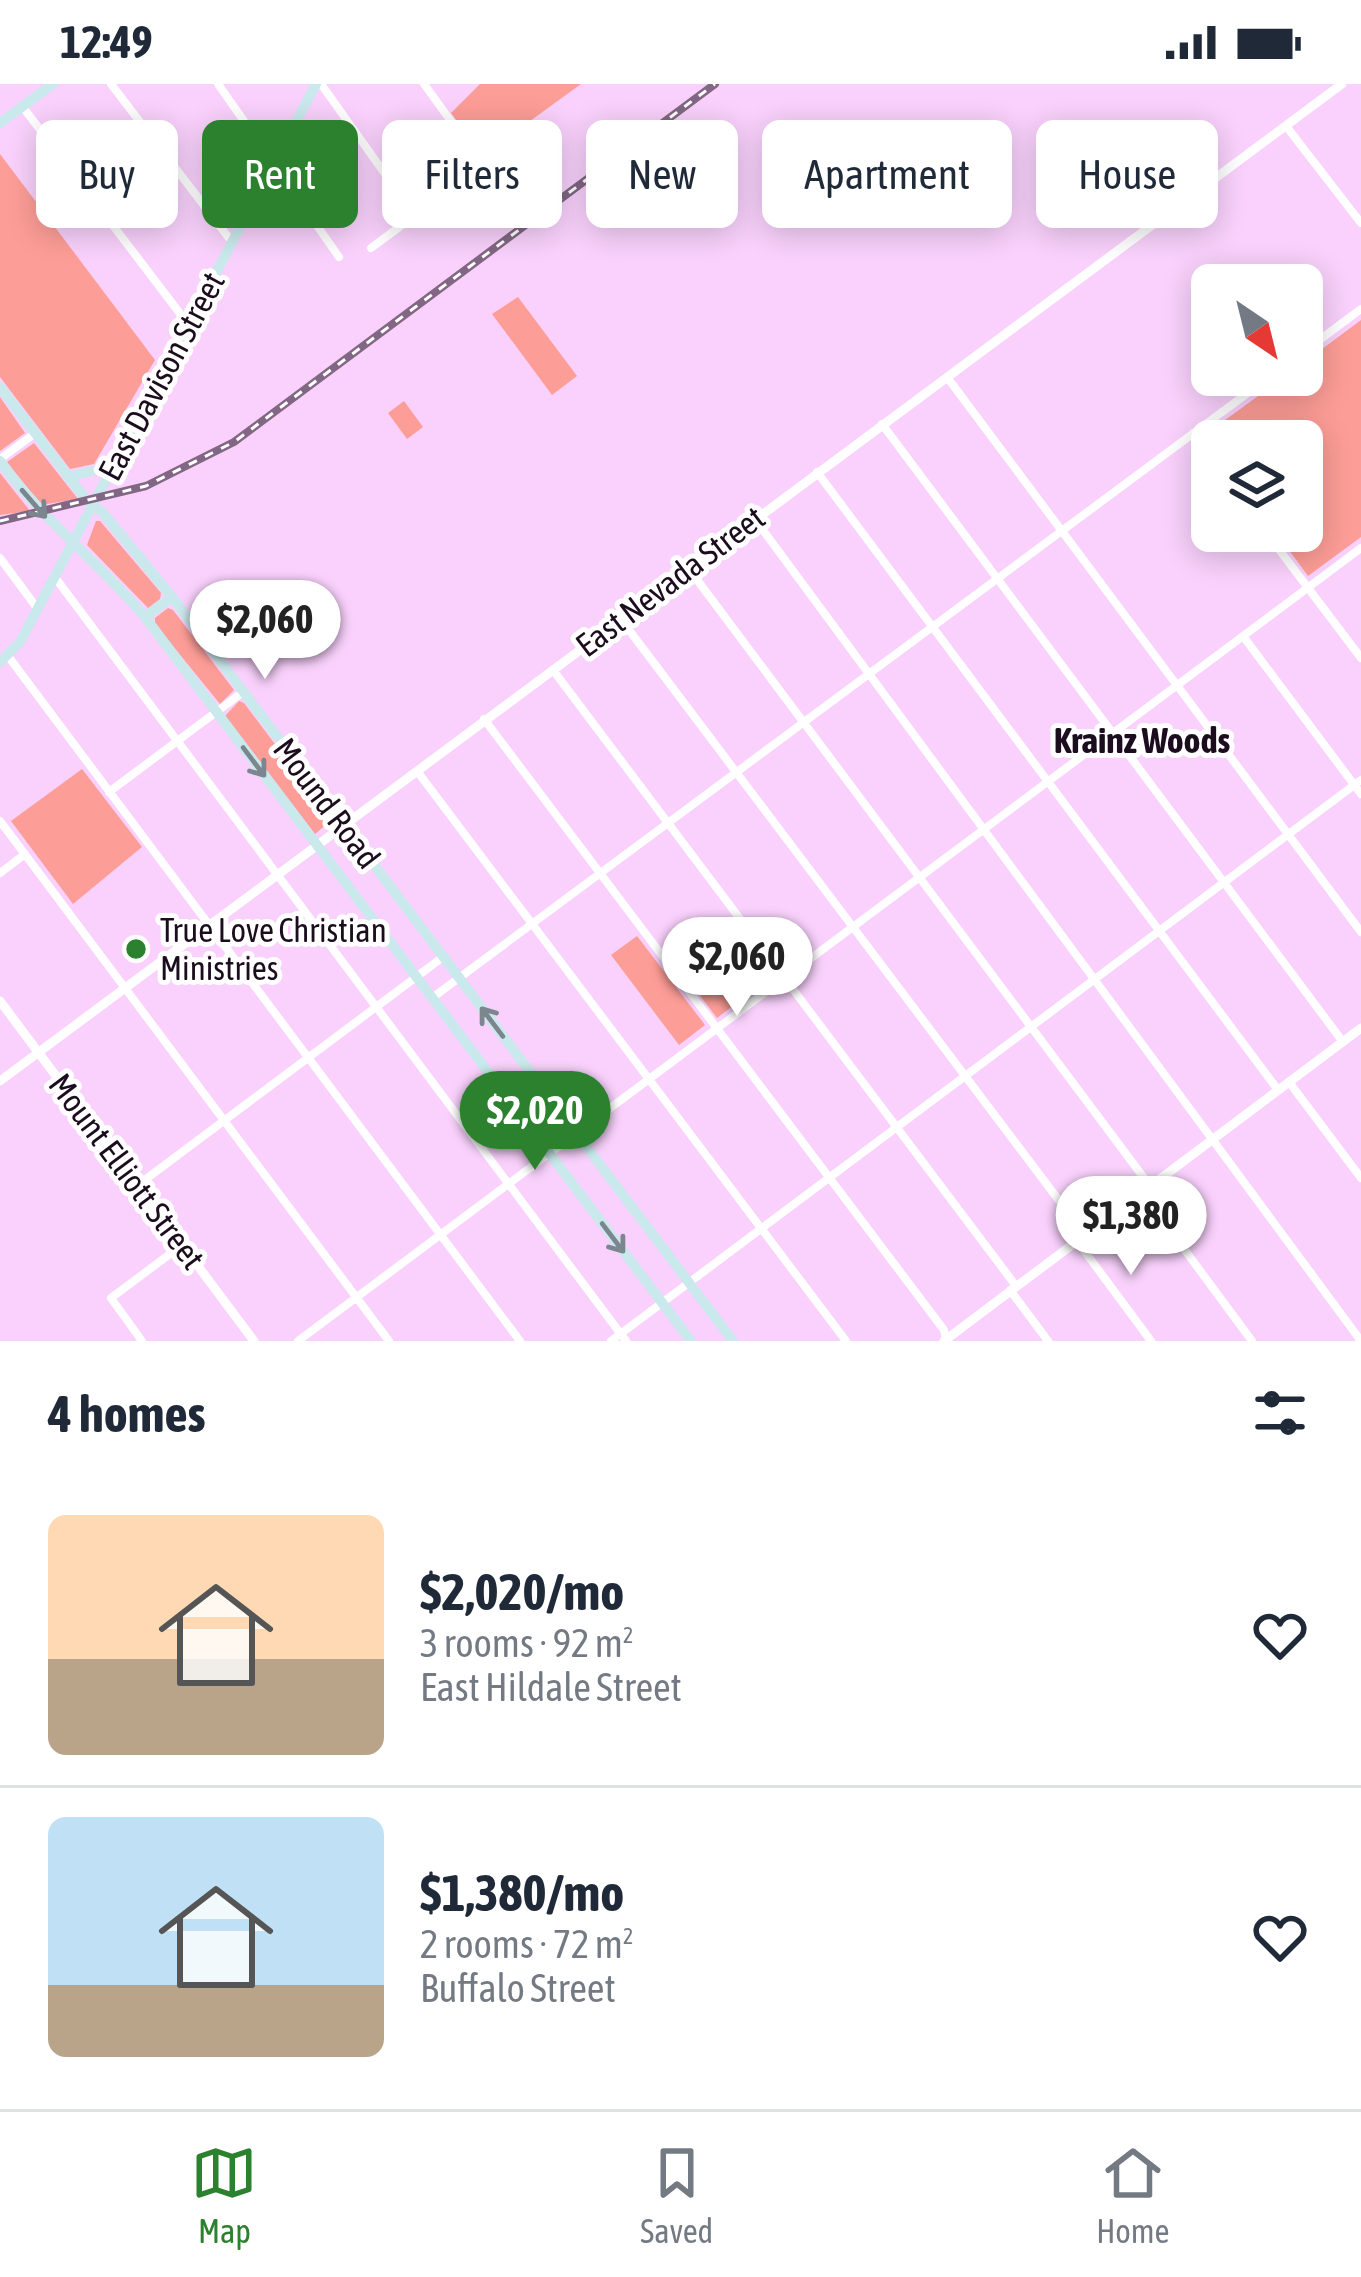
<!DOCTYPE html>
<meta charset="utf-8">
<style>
body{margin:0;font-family:"Asap Condensed",sans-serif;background:#f6f6f7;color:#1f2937;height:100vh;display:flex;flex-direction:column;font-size:45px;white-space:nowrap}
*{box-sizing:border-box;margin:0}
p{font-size:39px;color:#747a83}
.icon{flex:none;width:66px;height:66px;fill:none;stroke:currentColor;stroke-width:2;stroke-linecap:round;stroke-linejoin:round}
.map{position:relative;height:1257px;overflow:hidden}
.sheet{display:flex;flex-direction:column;background:#fff;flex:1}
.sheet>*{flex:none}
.hud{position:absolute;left:36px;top:36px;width:1290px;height:108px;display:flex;gap:24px}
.needle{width:78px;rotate:145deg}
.tools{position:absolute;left:1191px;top:180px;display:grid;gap:24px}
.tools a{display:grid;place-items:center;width:132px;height:132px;border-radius:18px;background:#fff;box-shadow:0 6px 30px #0003;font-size:60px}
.price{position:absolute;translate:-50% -102px;padding:0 27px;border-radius:42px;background:#fff;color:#222;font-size:39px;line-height:78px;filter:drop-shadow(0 3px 6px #0008)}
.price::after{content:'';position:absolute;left:50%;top:72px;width:36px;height:27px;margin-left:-18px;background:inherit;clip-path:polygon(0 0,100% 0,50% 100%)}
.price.current{background:#2c812e;color:#fff}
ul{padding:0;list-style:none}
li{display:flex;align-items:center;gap:36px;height:300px;padding:0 48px}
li+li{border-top:3px solid #e0e1e3}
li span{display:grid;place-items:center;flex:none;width:336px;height:240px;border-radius:18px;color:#555}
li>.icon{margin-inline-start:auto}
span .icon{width:144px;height:144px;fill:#fffc;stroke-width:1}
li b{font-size:51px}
h2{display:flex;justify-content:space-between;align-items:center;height:144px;padding:0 48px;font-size:51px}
.chip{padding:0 42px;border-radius:18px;background:#fff;box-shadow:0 6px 30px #0003;font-size:42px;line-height:108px}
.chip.current{background:#2c812e;color:#fff}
.status{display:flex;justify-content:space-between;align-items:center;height:84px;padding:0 60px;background:#fff;direction:ltr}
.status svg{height:33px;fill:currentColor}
.tabs{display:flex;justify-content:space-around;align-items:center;height:168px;border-top:3px solid #e0e1e3;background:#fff;font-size:33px;color:#747a83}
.tabs a{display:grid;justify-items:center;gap:6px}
.tabs .current{color:#2c812e}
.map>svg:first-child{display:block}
.green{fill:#fd9d97}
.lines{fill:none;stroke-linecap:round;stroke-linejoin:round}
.minor{stroke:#fff;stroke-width:8}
.tertiary{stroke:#fff;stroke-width:9}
.secondary{stroke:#cae9ec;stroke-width:10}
.rail-casing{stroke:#816783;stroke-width:8}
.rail{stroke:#fff;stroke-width:3;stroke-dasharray:9;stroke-linecap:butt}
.oneway{stroke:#7b868f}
.poi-dot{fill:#2c812e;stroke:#fff;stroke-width:4.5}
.labels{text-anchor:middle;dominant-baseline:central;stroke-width:10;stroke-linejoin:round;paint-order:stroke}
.street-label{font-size:33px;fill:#1b0d1d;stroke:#fff}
.poi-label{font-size:33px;fill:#1b0d1d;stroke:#fff;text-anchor:start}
.neighbourhood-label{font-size:36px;font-weight:bold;fill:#1b0d1d;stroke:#fff}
</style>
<div class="status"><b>12:49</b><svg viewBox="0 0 49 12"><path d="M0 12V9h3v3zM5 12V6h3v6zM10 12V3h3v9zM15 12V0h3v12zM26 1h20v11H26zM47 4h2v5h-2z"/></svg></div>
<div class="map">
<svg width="1361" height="1257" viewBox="0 0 1361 1257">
<rect width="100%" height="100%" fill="#f9d1fc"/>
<path class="green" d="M480,0H581L483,71L451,29Z
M297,63L315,86L303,109L285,86Z
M0,70L155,276L94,380L70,385L0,293Z
M518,213L577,292L552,311L492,230Z
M1361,236V453L1308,492L1275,447H1302V357H1212V364L1203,352L1287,291H1302V280Z
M0,313L25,349L0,367Z
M404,317L423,343L407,355L388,329Z
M34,359L78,415L41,421L7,378Z
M0,389L30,427L0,431Z
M96,437H100L161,509L160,515L148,524L87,461Z
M168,524L173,526L234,606L220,620L155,540V534Z
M239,617L244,619L332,736L315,750L225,632Z
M82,685L142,763L73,820L11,737Z
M693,848L743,914L717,934L667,868Z
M637,852L705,941L679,961L611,871Z"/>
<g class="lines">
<path class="minor" d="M111,0L232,158
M218,0L339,173
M321,0L415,132
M22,22L188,240
M1286,42L1361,139
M371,164L479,84V76L424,0
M1302,269L1361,225
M947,293L1361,848
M882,340L1343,958
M1193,349L1212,375
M0,375L34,350
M817,388L1278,1006
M754,434L1361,1257
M1265,447L1361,574
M0,474L37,524
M689,485L1150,1102
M54,492L626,1257
M620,534L1085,1151
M1243,552L1361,710
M8,572L520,1257
M553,586L1016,1202
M484,635L944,1246L946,1256
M417,687L846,1257
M109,708L243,608
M0,737L389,1257
M0,789L25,770
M432,914L1272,291
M1289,998L1361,1094
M138,1101L443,873
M1142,1108L1252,1257
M1077,1157L1151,1257
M1010,1206L1048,1257
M142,1257L111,1214L182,1161
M298,1257L1361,464
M611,1257L1361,696"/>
<path class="tertiary" d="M0,917L254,1257
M0,997L1342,0
M944,1257L1361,944"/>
<path class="secondary" d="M0,39L53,0
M0,303L85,414L103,429L172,513L733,1257
M0,377C42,436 99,478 145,533L691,1257
M67,393L113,382
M145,533L172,513
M0,578L20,558L316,0"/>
<defs>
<path id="rail" d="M0,437L146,402L234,358L715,0"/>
</defs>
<use href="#rail" class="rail-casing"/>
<use href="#rail" class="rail"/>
</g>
<defs><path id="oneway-shaft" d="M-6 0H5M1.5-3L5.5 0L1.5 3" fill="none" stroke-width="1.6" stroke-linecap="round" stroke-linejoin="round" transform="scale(3)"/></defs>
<g class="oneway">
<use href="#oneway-shaft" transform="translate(34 420) rotate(49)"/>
<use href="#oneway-shaft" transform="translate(254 678) rotate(53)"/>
<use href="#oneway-shaft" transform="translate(492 938) rotate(-127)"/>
<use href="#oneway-shaft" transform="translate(613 1154) rotate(53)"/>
</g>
<circle class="poi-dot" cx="136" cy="865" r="12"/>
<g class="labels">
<g class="street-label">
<text transform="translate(161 292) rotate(-62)">East Davison Street</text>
<text transform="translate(670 497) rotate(-37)">East Nevada Street</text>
<text transform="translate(327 719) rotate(53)">Mound Road</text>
<text transform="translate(127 1087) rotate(53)">Mount Elliott Street</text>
</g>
<g class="poi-label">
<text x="160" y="846">True Love Christian<tspan x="160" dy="38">Ministries</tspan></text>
</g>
<g class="neighbourhood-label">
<text x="1142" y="656">Krainz Woods</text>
</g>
</g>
</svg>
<div class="tools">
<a><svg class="needle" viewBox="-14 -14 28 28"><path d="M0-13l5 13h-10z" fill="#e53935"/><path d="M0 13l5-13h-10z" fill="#747a83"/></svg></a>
<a><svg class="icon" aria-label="layers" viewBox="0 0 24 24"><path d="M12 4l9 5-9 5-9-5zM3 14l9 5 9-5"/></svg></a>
</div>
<b class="price" style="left:265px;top:598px">$2,060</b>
<b class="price" style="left:737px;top:935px">$2,060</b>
<b class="price current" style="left:535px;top:1089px">$2,020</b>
<b class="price" style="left:1131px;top:1194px">$1,380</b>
<div class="hud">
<a class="chip">Buy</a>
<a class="chip current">Rent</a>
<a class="chip">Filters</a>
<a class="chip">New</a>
<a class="chip">Apartment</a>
<a class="chip">House</a>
</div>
</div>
<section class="sheet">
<h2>4 homes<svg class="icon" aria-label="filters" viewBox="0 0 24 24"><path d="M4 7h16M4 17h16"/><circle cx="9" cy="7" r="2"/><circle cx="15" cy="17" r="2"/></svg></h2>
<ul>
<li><span style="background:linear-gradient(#ffd9b3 60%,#b9a48a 0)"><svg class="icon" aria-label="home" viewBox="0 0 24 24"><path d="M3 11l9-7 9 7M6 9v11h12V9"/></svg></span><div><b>$2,020/mo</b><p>3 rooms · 92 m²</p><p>East Hildale Street</p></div><svg class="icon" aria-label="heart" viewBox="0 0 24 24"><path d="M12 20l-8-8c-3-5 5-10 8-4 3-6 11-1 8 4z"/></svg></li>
<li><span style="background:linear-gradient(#bfe0f5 70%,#b9a48a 0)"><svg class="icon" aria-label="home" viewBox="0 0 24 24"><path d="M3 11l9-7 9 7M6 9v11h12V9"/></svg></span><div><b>$1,380/mo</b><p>2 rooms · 72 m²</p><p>Buffalo Street</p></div><svg class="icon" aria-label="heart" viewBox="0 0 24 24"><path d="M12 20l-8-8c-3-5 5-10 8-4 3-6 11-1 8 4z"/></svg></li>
</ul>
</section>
<nav class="tabs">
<a class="current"><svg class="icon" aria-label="map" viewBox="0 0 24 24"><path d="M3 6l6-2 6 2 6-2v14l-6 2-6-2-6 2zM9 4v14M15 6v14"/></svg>Map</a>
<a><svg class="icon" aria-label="saved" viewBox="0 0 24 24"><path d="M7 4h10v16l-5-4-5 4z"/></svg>Saved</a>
<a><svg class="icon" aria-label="home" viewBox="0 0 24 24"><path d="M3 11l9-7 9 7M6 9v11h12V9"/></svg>Home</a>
</nav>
